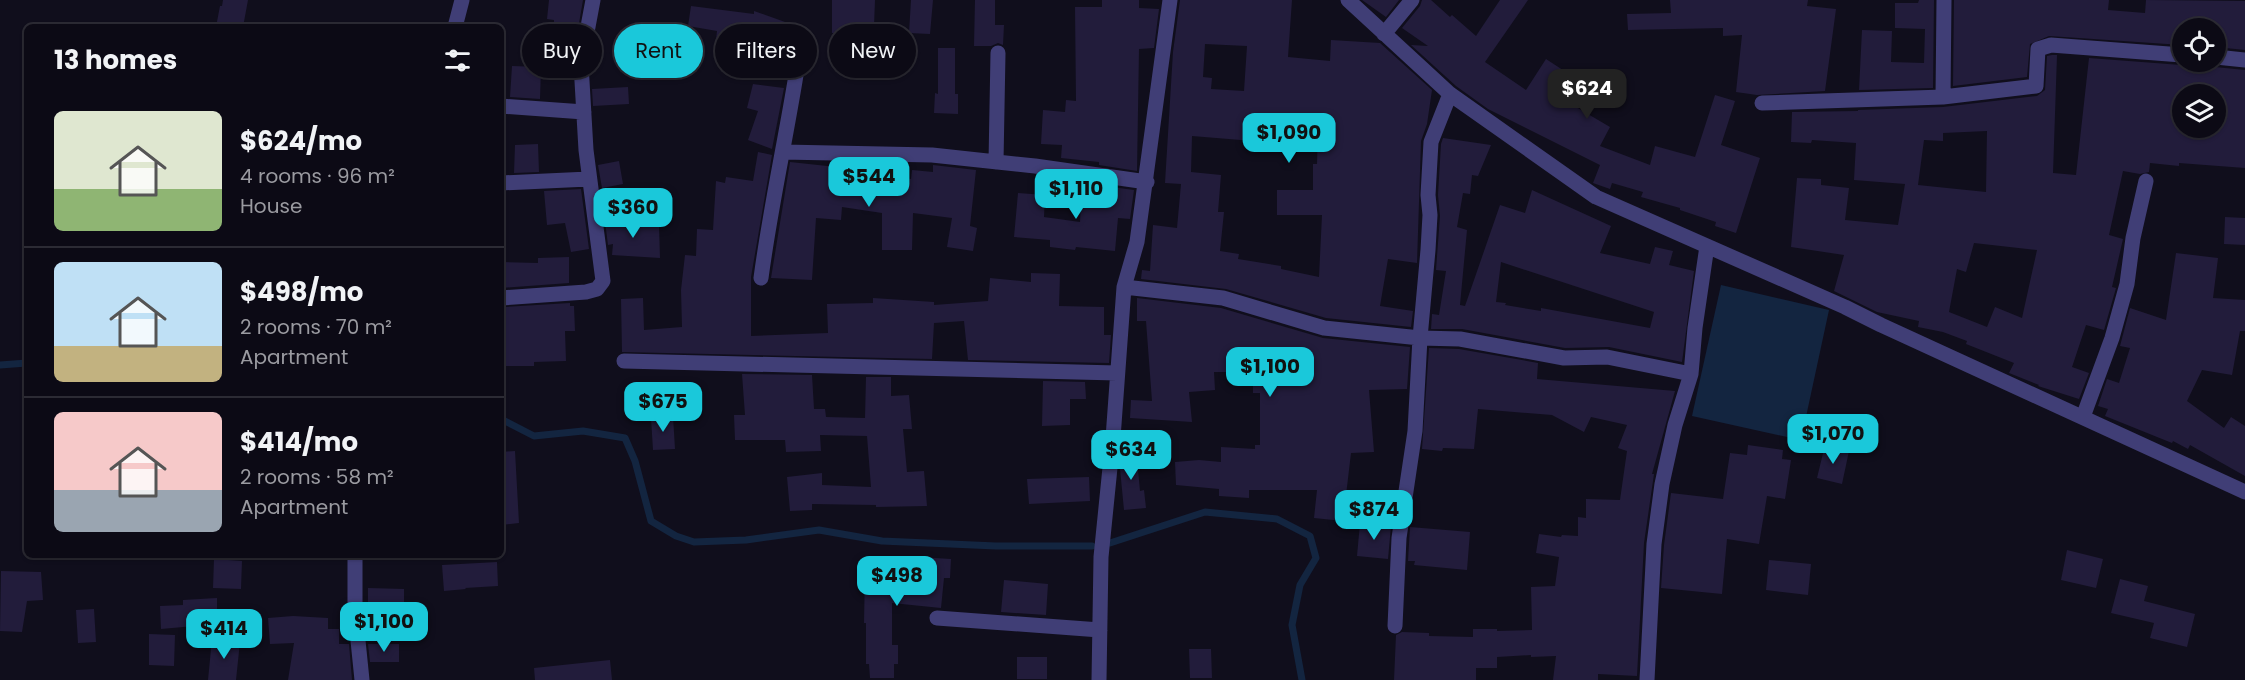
<!DOCTYPE html>
<meta charset="utf-8">
<style>
body{margin:0;font-family:Poppins,sans-serif;background:#15131e;color:#f1f3f6;height:100vh;display:flex;flex-direction:column;font-size:22px;white-space:nowrap}
*{box-sizing:border-box;margin:0}
p{font-size:20px;color:#9a9aa0}
.icon{flex:none;width:33px;height:33px;fill:none;stroke:currentColor;stroke-width:2;stroke-linecap:round;stroke-linejoin:round}
.map{position:relative;flex:1;overflow:hidden}
.side{position:absolute;left:24px;top:24px;width:480px;height:534px;display:flex;flex-direction:column;background:#0c0a15;border-radius:9px;box-shadow:0 2px 4px #0004,0 0 0 2px #2c2b34}
.side>*{flex:none}
.banner{position:absolute;left:522px;top:24px;width:570px;height:54px;display:flex;gap:12px}
.buttons{position:absolute;left:2172px;top:18px;display:grid;gap:12px}
.buttons a{display:grid;place-items:center;width:54px;height:54px;border-radius:50%;background:#0c0a15;box-shadow:0 2px 4px #0004,0 0 0 2px #2c2b34;font-size:30px}
.price{position:absolute;translate:-50% -51px;padding:0 14px;border-radius:12px;background:#1ac8da;color:#111;font-size:20px;line-height:39px;filter:drop-shadow(0 2px 3px #0008)}
.price::after{content:'';position:absolute;left:50%;top:36px;width:18px;height:14px;margin-left:-9px;background:inherit;clip-path:polygon(0 0,100% 0,50% 100%)}
.price.on{background:#222;color:#fff}
ul{padding:0;list-style:none}
li{display:flex;align-items:center;gap:18px;height:150px;padding:0 30px}
li+li{border-top:2px solid #2c2b34}
li span{display:grid;place-items:center;flex:none;width:168px;height:120px;border-radius:9px;color:#555}
li>.icon{margin-inline-start:auto}
span .icon{width:72px;height:72px;fill:#fffc;stroke-width:1}
li b{font-size:26px}
h2{display:flex;justify-content:space-between;align-items:center;height:72px;padding:0 30px;font-size:26px}
.tag{padding:0 21px;border-radius:27px;background:#0c0a15;box-shadow:0 2px 4px #0004,0 0 0 2px #2c2b34;font-size:21px;line-height:54px}
.tag.on{background:#1ac8da;color:#111}
.map>svg:first-child{display:block}
.water{fill:#132540}
.lines{fill:none;stroke-linecap:round;stroke-linejoin:round}
.stream{stroke:#132540;stroke-width:7}
.building{fill:#221c3b;fill-rule:evenodd}
.minor{stroke:#403e76;stroke-width:15}
</style>
<div class="map">
<svg width="2245" height="680" viewBox="0 0 2245 680">
<rect width="100%" height="100%" fill="#100e1c"/>
<path class="water" d="M1721,285L1829,310L1801,440L1692,416Z"/>
<g class="lines">
<path class="stream" d="M0,365L27,363
M501,419L534,436L583,431L625,438L635,461L651,521L676,536L694,542L746,540L819,530L882,541L996,546H1092
M1110,543L1205,512L1277,519L1310,536L1316,558L1300,585L1292,625L1302,680"/>
</g>
<path class="building" d="M223,0H248L243,27H216L220,6H222Z
M549,0H583L577,35H554V20L547,19Z
M832,0H875L874,26L848,25V33H832Z
M911,0H933L930,34L909,33Z
M975,0H995V25H1004L1003,45L998,43L991,46H974Z
M1102,0H1139V8L1159,9L1154,48L1139,49L1137,171L1099,165V162L1061,158L1062,145L1041,144L1043,110L1065,112L1066,100L1076,101L1075,7H1102Z
M1180,0H1292L1288,57L1330,61L1331,40L1380,43L1432,90L1427,124L1421,141L1417,263L1388,259L1380,306L1413,311L1411,327L1326,318L1226,289L1141,279L1142,270L1150,271L1153,225L1177,228L1181,184L1165,183L1173,52ZM1205,44L1247,46L1244,91L1211,89L1212,78L1203,77ZM1254,127L1318,131L1317,164H1313V190H1277V215H1322L1319,277L1281,269V266L1238,259L1239,254L1220,251L1224,212H1218L1221,175L1191,172L1192,136L1253,141Z
M1362,0H1399L1386,17Z
M1422,0H1431L1450,17L1452,15L1476,36L1500,0H1528L1485,62L1526,90L1546,59L1572,76L1559,97L1610,127L1600,146L1650,165L1655,146L1695,157L1715,95L1735,101L1721,145L1760,158L1736,233L1715,226L1716,222L1680,210V208L1641,197L1643,192L1612,183L1610,189L1593,183L1600,165L1488,109L1456,86L1411,45L1428,46L1402,28L1420,6Z
M1670,0H1808L1807,6L1836,9L1825,91L1757,95L1736,92L1742,35L1723,36V28L1628,30L1627,14L1671,13Z
M1919,0H1934L1933,88L1859,90L1862,30L1892,31L1891,62L1924,63L1925,29L1895,28V3H1918Z
M1954,0H2109L2108,10L2145,13L2146,0L2245,1V50L2216,47V28H2182V45L2049,36L2030,44L2027,77L1953,86Z
M691,6L754,14V11L799,27L797,48L781,46V49L747,45L743,48L742,57L745,62L760,65L757,80L732,75L737,43L716,40L717,31L688,26Z
M938,48H955V94H958V114L934,113L935,93L938,94Z
M2052,55H2057L2053,173L2076,175L2089,58L2181,65L2195,62L2209,63L2215,67L2245,70V168L2179,163V166L2150,163L2149,172L2140,174L2123,171L2109,235L2123,239L2112,287L2116,288L2104,330L2086,325L2072,367L2089,373L2079,399L2038,386L2039,385L2009,373L2014,363L1966,344L1967,341L1943,332L1918,327L1919,321L1877,312L1834,291L1844,255L1791,247L1797,178L1821,179V185L1849,188L1845,220L1898,225L1905,184L1854,180L1856,143L1812,140L1811,143L1791,142L1792,112L1858,111V110L1943,107L2037,96L2045,90L2047,56ZM2182,94H2216V128H2182ZM1987,131L1986,192L1918,185L1924,140L1943,141V133ZM1974,243L2037,250L2022,318L1995,307L1987,327L1949,312L1957,269L1966,272Z
M512,66L541,67L540,99L510,97Z
M753,84L784,88L772,149L748,140L758,111L747,108Z
M628,87L629,104L593,106L592,89Z
M1443,138L1491,145L1478,176L1472,175L1470,194L1463,193L1457,227L1467,230L1460,305L1465,306L1500,205L1525,213L1532,190L1611,226L1600,253L1650,264L1655,247L1673,251L1669,265L1694,271L1682,362L1609,347L1565,348L1462,329H1431L1432,314L1439,315L1446,271L1436,270L1440,216L1438,195L1441,144ZM1501,262L1654,312L1650,328L1541,308V311L1505,305L1506,303L1496,302Z
M538,144L539,172L514,173L515,145Z
M758,152L772,155L751,277V336L828,333L827,304L873,303V298L934,302V305L988,301L990,278L1031,282V273L1060,274L1059,306L1104,307V335H1111L1109,363L968,360L964,321L934,323L932,359L622,352L621,299L643,298L644,330L682,327L681,290L685,255L696,256L697,229L713,230L716,181L725,183L726,177L753,181Z
M619,161L623,184L602,188L598,165Z
M790,162L846,168L911,179L912,170L933,172V165L976,170L970,226L977,228L973,251L947,247L952,218L913,213L912,250H882V213L842,207L841,220L816,218L812,280L771,278Z
M1097,185L1134,190L1130,219L1118,218L1115,251L1076,247L1075,250L1050,247V240L1014,237L1018,193L1045,195L1044,217L1080,222L1081,199L1095,200Z
M581,189L589,249L571,252L565,223L547,225L544,191Z
M2225,217L2245,218V245L2224,244Z
M605,221L635,222V226L659,225L660,258L612,255L613,244L608,245Z
M2176,253L2218,258L2213,298L2245,300V331H2240L2232,375L2202,370L2187,401L2224,428L2231,417L2245,426V476L2190,445L2188,449L2173,441L2172,443L2105,416L2108,409L2098,406L2107,379L2119,383L2130,348L2120,346L2130,308L2166,320Z
M569,257V283L501,288V262L538,263V258Z
M1137,298L1221,308L1323,338L1410,347L1407,389L1369,390L1374,452L1351,453L1343,521L1314,518L1317,490H1249V498L1219,496V489L1176,485L1175,462L1199,460L1221,462V447L1255,449V445H1260V393H1253V372H1214L1215,390L1189,392L1192,422L1130,418L1131,400L1152,401L1146,321H1137Z
M570,303V306H574L575,331H565L566,361L534,362V366H505V307Z
M1429,348L1459,349L1538,363L1537,379L1675,391L1652,474H1654L1644,543L1637,676L1598,674V680H1553L1556,656L1531,657V655L1497,657V668H1476V680H1394L1396,635L1402,632L1429,633V636L1473,637V629H1497V631L1532,630L1531,587L1555,586L1559,557L1536,553L1539,534L1561,537L1562,535L1578,536V517L1586,518V499L1620,500L1627,451L1618,448L1627,425L1591,417L1584,432L1552,415L1478,409L1474,449L1443,448L1442,451L1422,449Z
M742,374L812,375L814,409H825L826,417L865,418L866,377H891V396L909,395L912,429H903L907,472L924,471L927,506L876,507V505L812,504V510L790,511L787,477L822,473V485L871,487L867,436L820,435L821,451L786,452L785,440H735L734,415H745Z
M1043,381L1085,382L1086,399H1070V425L1042,426Z
M673,416L675,449L653,450L651,418Z
M1748,445L1783,450L1782,459L1791,460L1785,499L1767,496L1759,544L1727,539L1722,594L1661,588L1664,545L1671,493L1723,499L1730,453L1747,455Z
M1825,445L1849,451L1842,484L1817,478Z
M1136,448L1140,491L1144,490L1146,508L1124,510L1120,469L1122,449Z
M515,451L519,523L501,525V452Z
M1089,477L1090,501L1029,504L1027,479Z
M1360,523L1391,526L1388,559L1357,556Z
M1410,527L1470,532L1467,570L1414,565L1415,561H1408Z
M2067,550L2103,559L2096,588L2061,580Z
M919,557L951,559L950,578H944L941,608L892,603V645H898V664H894V678H870L869,664H866V623H864L865,570L919,573Z
M214,559L242,561L241,589L213,588Z
M1769,560L1811,564L1808,595L1766,590Z
M497,562L498,586L465,588L466,589L444,591L442,565Z
M1,571L41,572L43,600L27,601L22,632L0,631Z
M2120,579L2148,586L2144,601L2195,614L2187,647L2150,638L2154,623L2111,613Z
M1004,580L1048,584L1046,615L1001,612Z
M368,588L404,589V609L368,608Z
M217,598V624L161,629L160,606L183,605V600Z
M94,609L96,642L78,643L76,610Z
M293,616L328,618V629H339V644H349L352,680H288L294,643L270,644L268,618Z
M149,634L175,635L174,666L149,665Z
M212,639L240,642L236,680H208Z
M368,644H399V662H370Z
M1189,649H1211L1212,678H1190Z
M1017,657H1047V679H1017Z
M610,660L612,680H535L534,668Z"/>
<g class="lines">
<path class="minor" d="M1348,0L1450,94L1596,197L1845,307L1881,325L2245,492
M455,27L462,0
M1384,34L1412,0
M751,54C768,57 791,55 796,75C785,143 770,210 761,278
M2216,57L2245,60
M1943,97L1944,0
M1762,103L1943,97L2036,86L2038,49L2051,45L2182,55
M501,106L584,112
M783,152L932,155L1035,166L1147,182
M996,162L998,53
M501,183L589,179
M1124,287L1223,298L1324,328L1420,338L1460,339L1564,358L1607,357L1691,374
M501,298L586,292L597,289L603,281L586,150L581,64L593,0
M624,361L1117,373
M2083,417L2112,338L2127,284L2133,238L2146,181
M355,555V611L362,680
M937,618L1100,630
M1395,626L1399,538L1415,431L1420,338L1428,250L1430,215L1428,195L1431,142L1450,94
M1099,680L1101,557L1113,438L1124,287L1137,242L1170,0
M1647,680L1654,544L1662,484L1675,425L1691,374L1695,328L1707,246"/>
</g>
</svg>
<div class="buttons">
<a><svg class="icon" aria-label="locate" viewBox="0 0 24 24"><circle cx="12" cy="12" r="6"/><path d="M12 2v4M12 18v4M2 12h4M18 12h4"/></svg></a>
<a><svg class="icon" aria-label="layers" viewBox="0 0 24 24"><path d="M12 4l9 5-9 5-9-5zM3 14l9 5 9-5"/></svg></a>
</div>
<b class="price on" style="left:1587px;top:120px">$624</b>
<b class="price" style="left:1289px;top:164px">$1,090</b>
<b class="price" style="left:869px;top:208px">$544</b>
<b class="price" style="left:1076px;top:220px">$1,110</b>
<b class="price" style="left:633px;top:239px">$360</b>
<b class="price" style="left:1270px;top:398px">$1,100</b>
<b class="price" style="left:663px;top:433px">$675</b>
<b class="price" style="left:1833px;top:465px">$1,070</b>
<b class="price" style="left:1131px;top:481px">$634</b>
<b class="price" style="left:1374px;top:541px">$874</b>
<b class="price" style="left:897px;top:607px">$498</b>
<b class="price" style="left:384px;top:653px">$1,100</b>
<b class="price" style="left:224px;top:660px">$414</b>
<div class="banner">
<a class="tag">Buy</a>
<a class="tag on">Rent</a>
<a class="tag">Filters</a>
<a class="tag">New</a>
</div>
<section class="side">
<h2>13 homes<svg class="icon" aria-label="filters" viewBox="0 0 24 24"><path d="M4 7h16M4 17h16"/><circle cx="9" cy="7" r="2"/><circle cx="15" cy="17" r="2"/></svg></h2>
<ul>
<li><span style="background:linear-gradient(#dfe7d0 65%,#8fb573 0)"><svg class="icon" aria-label="home" viewBox="0 0 24 24"><path d="M3 11l9-7 9 7M6 9v11h12V9"/></svg></span><div><b>$624/mo</b><p>4 rooms · 96 m²</p><p>House</p></div></li>
<li><span style="background:linear-gradient(#bfe0f5 70%,#c2b280 0)"><svg class="icon" aria-label="home" viewBox="0 0 24 24"><path d="M3 11l9-7 9 7M6 9v11h12V9"/></svg></span><div><b>$498/mo</b><p>2 rooms · 70 m²</p><p>Apartment</p></div></li>
<li><span style="background:linear-gradient(#f6c9c9 65%,#9aa5b1 0)"><svg class="icon" aria-label="home" viewBox="0 0 24 24"><path d="M3 11l9-7 9 7M6 9v11h12V9"/></svg></span><div><b>$414/mo</b><p>2 rooms · 58 m²</p><p>Apartment</p></div></li>
</ul>
</section>
</div>
